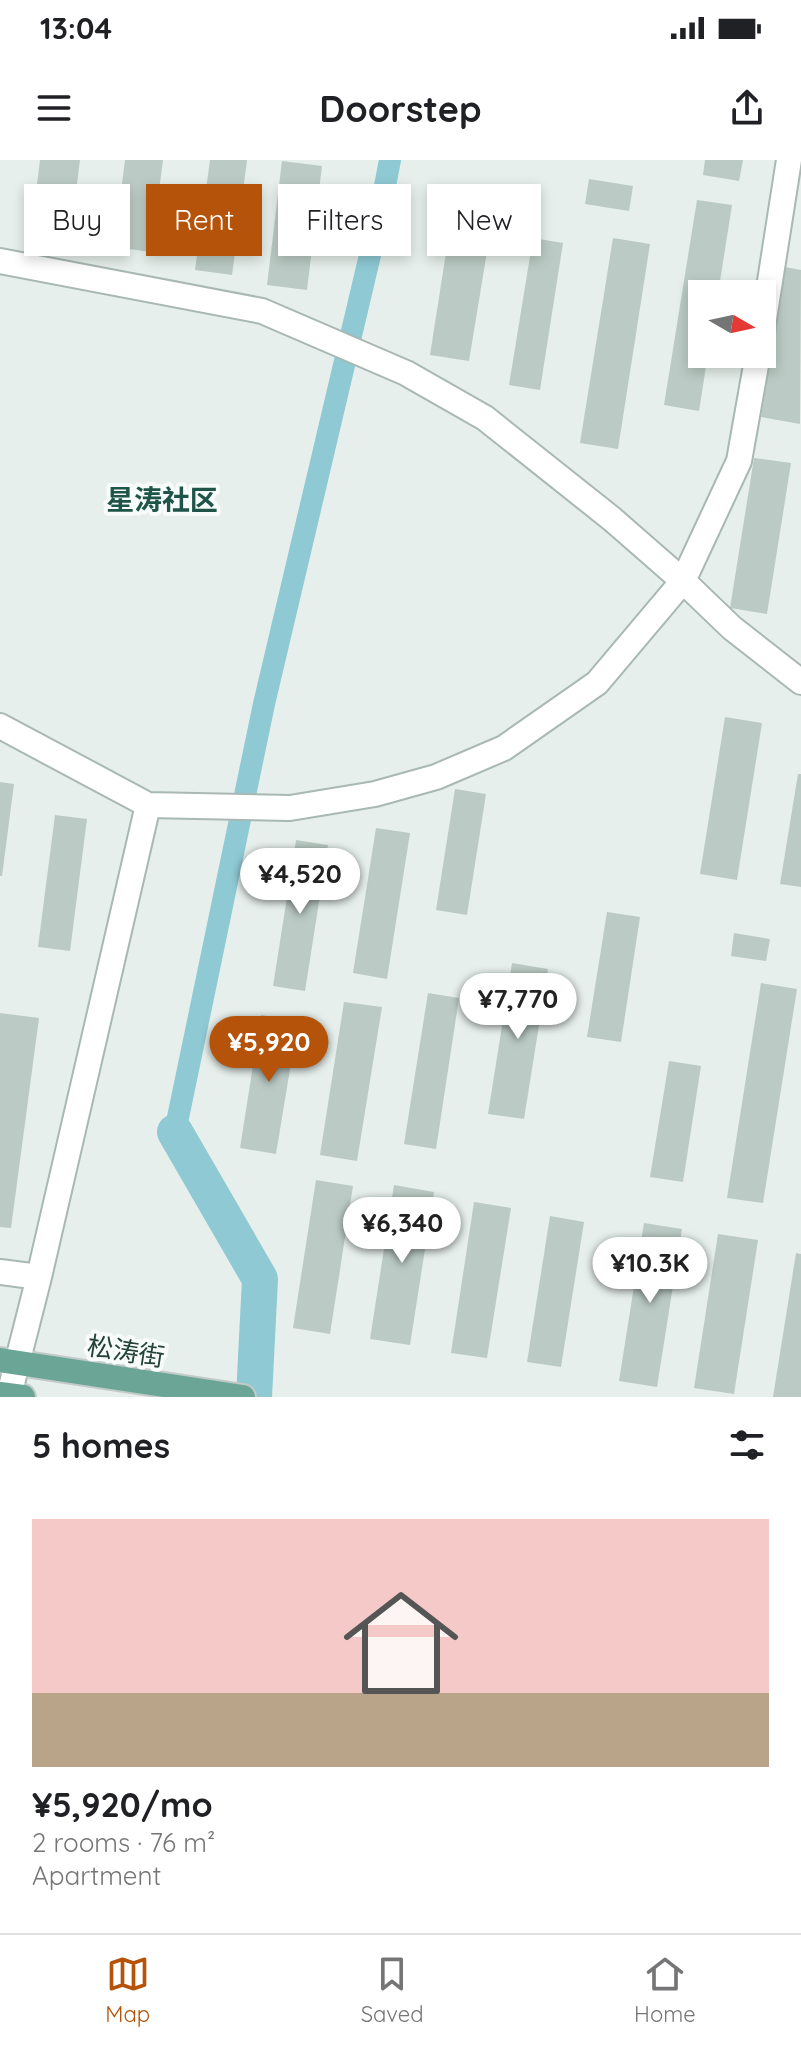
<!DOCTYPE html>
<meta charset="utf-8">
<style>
body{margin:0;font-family:Quicksand,"Noto Sans SC",sans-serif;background:#f2f2f2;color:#202124;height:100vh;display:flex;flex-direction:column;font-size:30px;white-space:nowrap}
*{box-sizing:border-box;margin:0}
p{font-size:26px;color:#757577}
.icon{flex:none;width:44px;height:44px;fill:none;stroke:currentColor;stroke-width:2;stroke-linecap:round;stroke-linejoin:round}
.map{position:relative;height:1237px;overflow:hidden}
.details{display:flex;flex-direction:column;background:#fff;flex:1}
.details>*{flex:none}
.top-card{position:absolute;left:24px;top:24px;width:754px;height:72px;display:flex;gap:16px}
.needle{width:52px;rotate:99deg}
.fabs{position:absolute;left:688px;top:120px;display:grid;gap:16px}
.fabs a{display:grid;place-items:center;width:88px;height:88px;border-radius:0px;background:#fff;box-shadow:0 4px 12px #0003;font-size:40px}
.price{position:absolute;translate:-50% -68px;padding:0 18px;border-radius:28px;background:#fff;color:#222;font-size:26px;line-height:52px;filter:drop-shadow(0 2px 4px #0008)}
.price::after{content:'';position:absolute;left:50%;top:48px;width:24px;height:18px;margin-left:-12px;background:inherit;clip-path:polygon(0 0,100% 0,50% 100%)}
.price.active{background:#b45309;color:#fff}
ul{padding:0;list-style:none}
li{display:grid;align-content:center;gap:16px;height:424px;padding:0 32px}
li+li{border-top:2px solid #e0e0e0}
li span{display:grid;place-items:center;height:248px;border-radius:0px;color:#555}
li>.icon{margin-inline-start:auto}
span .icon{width:144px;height:144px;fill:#fffc;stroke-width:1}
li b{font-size:34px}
h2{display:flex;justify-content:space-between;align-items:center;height:96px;padding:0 32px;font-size:34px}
.pill{padding:0 28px;border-radius:0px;background:#fff;box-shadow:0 4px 12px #0003;font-size:28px;line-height:72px}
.pill.active{background:#b45309;color:#fff}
.status{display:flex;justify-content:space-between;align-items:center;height:56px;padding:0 40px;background:#fff;direction:ltr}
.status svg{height:22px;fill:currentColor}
header{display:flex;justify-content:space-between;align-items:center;height:104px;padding:0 32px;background:#fff;font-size:36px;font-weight:700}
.menu{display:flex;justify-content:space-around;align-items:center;height:112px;border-top:2px solid #e0e0e0;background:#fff;font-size:22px;color:#757577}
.menu a{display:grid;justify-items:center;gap:4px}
.menu .active{color:#b45309}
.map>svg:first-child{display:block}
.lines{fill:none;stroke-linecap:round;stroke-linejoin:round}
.canal{stroke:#8ec9d4;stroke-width:22}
.river{stroke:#8ec9d4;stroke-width:36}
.building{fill:#bbcac4}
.minor-casing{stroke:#a8b8b2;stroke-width:28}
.major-casing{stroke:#c2cac8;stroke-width:28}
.minor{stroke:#fff;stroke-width:24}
.major{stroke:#6aa596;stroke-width:24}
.labels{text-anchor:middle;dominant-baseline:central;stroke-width:8;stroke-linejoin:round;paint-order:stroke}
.street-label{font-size:26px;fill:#24423a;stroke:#f7fbf9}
.neighbourhood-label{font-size:28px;font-weight:bold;fill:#1f5548;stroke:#f7fbf9}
</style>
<div class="status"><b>13:04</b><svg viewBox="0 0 49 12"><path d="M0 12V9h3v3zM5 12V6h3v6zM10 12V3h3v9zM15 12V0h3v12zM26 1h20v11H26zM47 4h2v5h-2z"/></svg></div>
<header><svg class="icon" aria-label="menu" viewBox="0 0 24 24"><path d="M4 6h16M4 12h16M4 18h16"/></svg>Doorstep<svg class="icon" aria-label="share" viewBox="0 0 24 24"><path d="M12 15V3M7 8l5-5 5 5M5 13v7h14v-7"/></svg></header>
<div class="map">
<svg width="801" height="1237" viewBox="0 0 801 1237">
<rect width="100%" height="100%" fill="#e6efeb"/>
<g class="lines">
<path class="canal" d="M175,972L264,544L379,57L390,0"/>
<path class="river" d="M175,972L260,1119L254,1237"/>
</g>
<path class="building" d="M40,0H80L69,85L30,80Z
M125,0H163L151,92L114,87Z
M210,0H247L232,115L195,110Z
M705,0H743L739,21L703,15Z
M282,1L322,6L307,130L267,125Z
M589,19L633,26L629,51L585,44Z
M697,40L732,45L718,134H702V194H708L699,251L664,245Z
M453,48L493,55L469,201L430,195Z
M533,78L563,83L540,230L509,225Z
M613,78L650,84L618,289L580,283Z
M785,107L801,110L800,264L761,257Z
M754,298L791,303L767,454L730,448Z
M725,557L762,563L737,720L700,714Z
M798,614H801V727L780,724Z
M0,622L14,624L2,716H0Z
M455,629L486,634L467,755L436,750Z
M55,655L87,659L70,791L38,787Z
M376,668L410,673L387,819L353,813Z
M296,680L328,685L305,831L273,826Z
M607,752L640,757L621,882L587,877Z
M734,773L770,779L766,801L731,796Z
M512,803L548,809L524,959L488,954Z
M761,823L797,829L763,1043L727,1038Z
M428,833L459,838L436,989L404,984Z
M344,842L382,847L357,1001L320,995Z
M0,853L39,858L11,1068L0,1067Z
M261,855L298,861L276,994L240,988Z
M669,901L701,906L683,1022L650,1017Z
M316,1020L353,1026L330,1174L293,1168Z
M394,1025L434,1032L410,1185L370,1179Z
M474,1042L511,1048L487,1198L451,1193Z
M550,1056L584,1062L561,1207L527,1202Z
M644,1063L682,1069L657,1227L619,1221Z
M718,1074L758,1080L734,1234L694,1228Z
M796,1093L801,1094V1237H773Z"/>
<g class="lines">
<defs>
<path id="minor" d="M0,101L262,151L406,213L485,258L612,359L683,421L732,468L801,522
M762,172L789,0
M0,566L148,645L290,648L375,634L436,617L504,588L597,523L683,421L739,301L758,194
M0,1112L39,1117L148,645
M9,1235L39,1117"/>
<path id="major" d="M0,1200L243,1237
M0,1234L23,1237"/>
</defs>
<use href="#minor" class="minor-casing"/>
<use href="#major" class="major-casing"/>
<use href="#minor" class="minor"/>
<use href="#major" class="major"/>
</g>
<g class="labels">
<g class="street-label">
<text transform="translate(126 1191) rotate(9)">松涛街</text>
</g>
<g class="neighbourhood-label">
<text x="162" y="339">星涛社区</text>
</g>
</g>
</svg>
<div class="fabs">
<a><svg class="needle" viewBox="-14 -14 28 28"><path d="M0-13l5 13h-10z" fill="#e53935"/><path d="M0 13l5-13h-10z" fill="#757577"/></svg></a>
</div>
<b class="price" style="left:300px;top:756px">¥4,520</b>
<b class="price" style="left:518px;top:881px">¥7,770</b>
<b class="price active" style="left:269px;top:924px">¥5,920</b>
<b class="price" style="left:402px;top:1105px">¥6,340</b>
<b class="price" style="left:650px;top:1145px">¥10.3K</b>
<div class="top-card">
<a class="pill">Buy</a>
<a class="pill active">Rent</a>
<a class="pill">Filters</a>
<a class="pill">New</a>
</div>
</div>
<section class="details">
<h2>5 homes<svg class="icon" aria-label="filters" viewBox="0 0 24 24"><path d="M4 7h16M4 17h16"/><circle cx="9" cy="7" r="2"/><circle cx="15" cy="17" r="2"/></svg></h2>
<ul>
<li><span style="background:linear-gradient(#f6c9c9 70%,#b9a48a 0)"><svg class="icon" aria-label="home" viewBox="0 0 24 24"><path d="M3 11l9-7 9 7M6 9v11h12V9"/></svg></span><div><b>¥5,920/mo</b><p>2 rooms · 76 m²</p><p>Apartment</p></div></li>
</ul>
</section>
<nav class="menu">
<a class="active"><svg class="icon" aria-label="map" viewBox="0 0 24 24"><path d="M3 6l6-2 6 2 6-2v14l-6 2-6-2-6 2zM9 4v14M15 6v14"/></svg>Map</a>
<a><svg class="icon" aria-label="saved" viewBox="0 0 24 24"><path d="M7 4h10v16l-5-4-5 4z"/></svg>Saved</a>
<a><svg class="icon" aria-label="home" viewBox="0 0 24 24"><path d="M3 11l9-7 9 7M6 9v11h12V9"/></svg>Home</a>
</nav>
